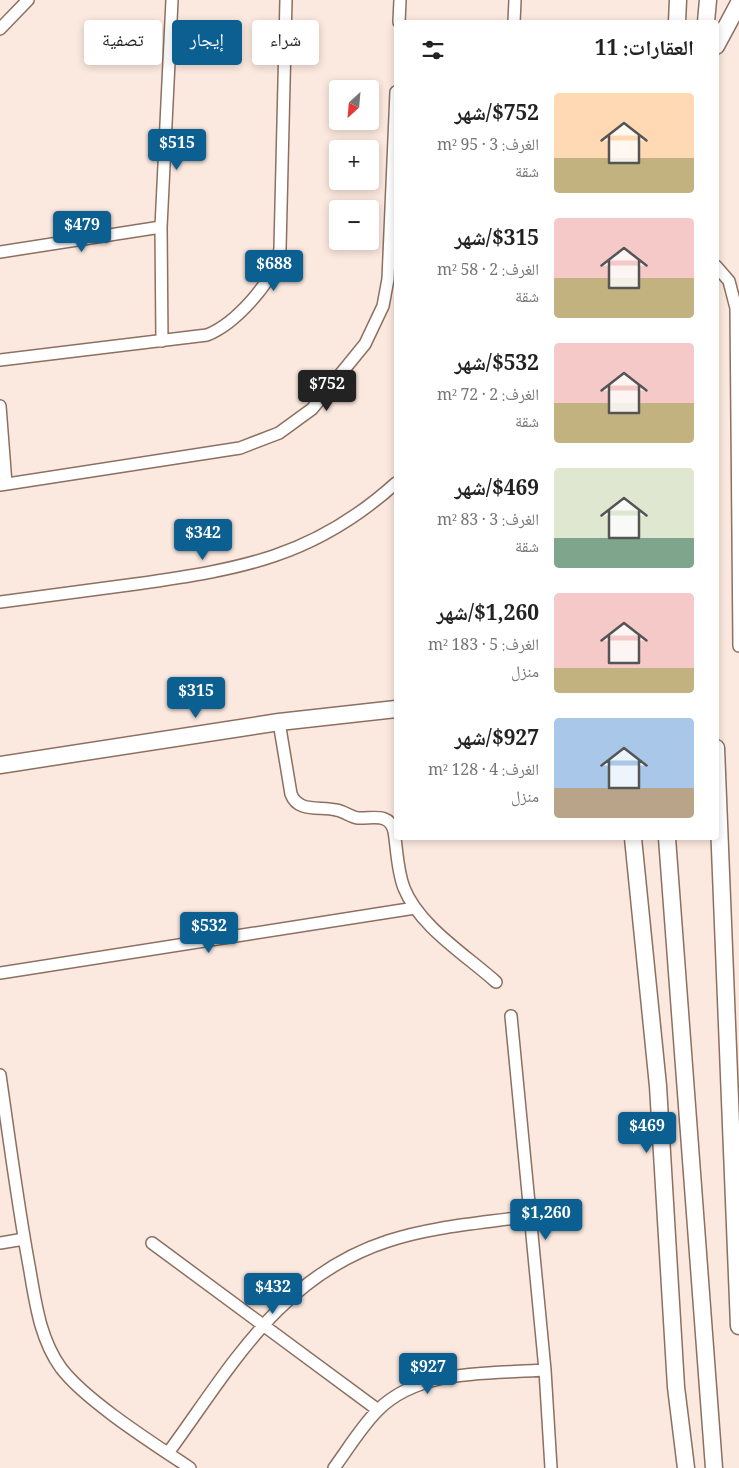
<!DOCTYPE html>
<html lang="ar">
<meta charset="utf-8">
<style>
body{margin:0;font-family:Georgia,"Noto Naskh Arabic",serif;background:#f2f2f2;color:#222;direction:rtl;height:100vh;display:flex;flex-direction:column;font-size:19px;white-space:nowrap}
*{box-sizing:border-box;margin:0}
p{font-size:16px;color:#767676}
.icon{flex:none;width:28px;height:28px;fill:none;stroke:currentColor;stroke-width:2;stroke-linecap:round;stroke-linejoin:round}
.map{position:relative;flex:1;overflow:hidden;direction:ltr}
.sheet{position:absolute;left:394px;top:20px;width:325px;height:820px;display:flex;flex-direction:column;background:#fff;border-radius:5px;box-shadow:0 2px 8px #0003;direction:rtl}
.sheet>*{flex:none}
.hud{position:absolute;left:15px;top:20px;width:304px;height:45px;direction:rtl;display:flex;gap:10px}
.needle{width:32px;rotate:206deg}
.fabs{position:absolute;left:329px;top:80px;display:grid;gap:10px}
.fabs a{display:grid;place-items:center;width:50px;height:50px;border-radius:5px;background:#fff;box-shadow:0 2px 8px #0003;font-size:25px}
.price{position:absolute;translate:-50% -42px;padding:0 11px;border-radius:5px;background:#0c5f91;color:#fff;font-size:16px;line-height:32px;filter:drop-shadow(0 1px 2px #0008)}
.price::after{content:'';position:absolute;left:50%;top:30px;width:15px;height:11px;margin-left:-8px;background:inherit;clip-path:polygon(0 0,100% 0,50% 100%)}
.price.current{background:#222;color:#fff}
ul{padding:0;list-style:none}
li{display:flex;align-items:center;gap:15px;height:125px;padding:0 25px}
li span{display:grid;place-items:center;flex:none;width:140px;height:100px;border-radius:5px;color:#555}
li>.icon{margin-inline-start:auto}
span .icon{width:60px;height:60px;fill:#fffc;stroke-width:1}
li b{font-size:21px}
h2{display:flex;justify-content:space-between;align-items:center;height:60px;padding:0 25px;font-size:21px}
.tag{padding:0 18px;border-radius:5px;background:#fff;box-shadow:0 2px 8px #0003;font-size:18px;line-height:45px}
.tag.current{background:#0c5f91;color:#fff}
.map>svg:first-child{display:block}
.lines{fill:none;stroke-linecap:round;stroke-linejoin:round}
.street-casing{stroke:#8c7061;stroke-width:14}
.secondary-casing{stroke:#8c7061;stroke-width:19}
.street{stroke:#fff;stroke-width:11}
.secondary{stroke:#fff;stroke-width:16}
</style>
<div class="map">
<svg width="739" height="1468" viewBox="0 0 739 1468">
<rect width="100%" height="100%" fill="#fbe8de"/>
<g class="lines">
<defs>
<path id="street" d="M399,22L400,0
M514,22L515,0
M0,29L28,0
M0,252L161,227
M716,266L729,281L736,308L739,646
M162,341L161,227L172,0
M0,360L207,335C235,324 277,279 280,248L286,0
M0,406L6,484
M0,485L240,448L279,433L312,409L365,344L383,306L388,279L396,92
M0,602C45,596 90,590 136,584C241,569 314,557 396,483
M279,722L291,794C298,813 320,806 336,810C344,811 350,817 358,818C372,819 389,812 394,831C397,849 397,870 404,888C419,926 466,955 496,982
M0,973L415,908
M511,1016L545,1370L551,1468
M0,1075C9,1137 17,1199 28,1260C35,1297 38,1336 61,1368C86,1401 154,1444 190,1468
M0,1243L24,1239
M152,1243L378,1410
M168,1453C231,1367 280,1276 388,1241C433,1226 484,1223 530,1216
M334,1468C348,1449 361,1427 378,1410C420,1368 490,1374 545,1370"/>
<path id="secondary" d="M677,22L678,0
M706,22L708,0
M716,46L739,3
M716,748L739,1326
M0,765L279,722L396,709
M633,838L658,1086L676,1387L686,1468
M667,838L714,1468"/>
</defs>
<use href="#street" class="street-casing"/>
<use href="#secondary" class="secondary-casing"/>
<use href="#street" class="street"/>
<use href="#secondary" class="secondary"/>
</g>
</svg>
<div class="fabs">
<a><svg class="needle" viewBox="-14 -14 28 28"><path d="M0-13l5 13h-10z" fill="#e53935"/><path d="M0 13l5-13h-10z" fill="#767676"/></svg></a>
<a>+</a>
<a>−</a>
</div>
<b class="price" style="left:177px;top:171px">$515</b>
<b class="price" style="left:82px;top:253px">$479</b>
<b class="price" style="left:274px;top:292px">$688</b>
<b class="price current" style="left:327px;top:412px">$752</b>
<b class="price" style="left:203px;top:561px">$342</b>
<b class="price" style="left:196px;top:719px">$315</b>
<b class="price" style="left:209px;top:954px">$532</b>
<b class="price" style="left:647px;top:1154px">$469</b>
<b class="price" style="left:546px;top:1241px">$1,260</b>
<b class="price" style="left:273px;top:1315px">$432</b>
<b class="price" style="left:428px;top:1395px">$927</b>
<div class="hud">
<a class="tag">شراء</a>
<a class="tag current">إيجار</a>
<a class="tag">تصفية</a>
</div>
<section class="sheet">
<h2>العقارات: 11<svg class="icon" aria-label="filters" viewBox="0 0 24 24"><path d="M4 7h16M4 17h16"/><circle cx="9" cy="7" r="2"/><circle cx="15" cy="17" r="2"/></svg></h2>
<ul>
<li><span style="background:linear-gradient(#ffd9b3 65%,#c2b280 0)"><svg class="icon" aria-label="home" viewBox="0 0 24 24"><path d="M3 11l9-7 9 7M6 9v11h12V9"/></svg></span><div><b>$752/شهر</b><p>الغرف: 3 · 95 m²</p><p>شقة</p></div></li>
<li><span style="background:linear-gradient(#f6c9c9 60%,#c2b280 0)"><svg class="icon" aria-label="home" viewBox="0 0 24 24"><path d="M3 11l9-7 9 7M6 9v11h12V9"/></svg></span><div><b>$315/شهر</b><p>الغرف: 2 · 58 m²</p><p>شقة</p></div></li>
<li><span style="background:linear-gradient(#f6c9c9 60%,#c2b280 0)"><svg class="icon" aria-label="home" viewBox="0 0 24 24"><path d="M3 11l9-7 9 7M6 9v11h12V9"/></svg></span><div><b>$532/شهر</b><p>الغرف: 2 · 72 m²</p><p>شقة</p></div></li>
<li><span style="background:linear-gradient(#dfe7d0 70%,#7fa58c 0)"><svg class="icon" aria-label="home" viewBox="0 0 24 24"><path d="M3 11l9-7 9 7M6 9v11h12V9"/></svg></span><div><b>$469/شهر</b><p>الغرف: 3 · 83 m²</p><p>شقة</p></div></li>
<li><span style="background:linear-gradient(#f6c9c9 75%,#c2b280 0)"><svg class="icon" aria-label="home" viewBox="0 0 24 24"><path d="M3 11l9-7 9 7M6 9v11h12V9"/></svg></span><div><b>$1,260/شهر</b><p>الغرف: 5 · 183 m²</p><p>منزل</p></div></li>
<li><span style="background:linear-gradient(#a9c7e8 70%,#b9a48a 0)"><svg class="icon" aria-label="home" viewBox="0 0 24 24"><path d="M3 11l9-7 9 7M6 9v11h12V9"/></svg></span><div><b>$927/شهر</b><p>الغرف: 4 · 128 m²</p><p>منزل</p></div></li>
</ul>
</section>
</div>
